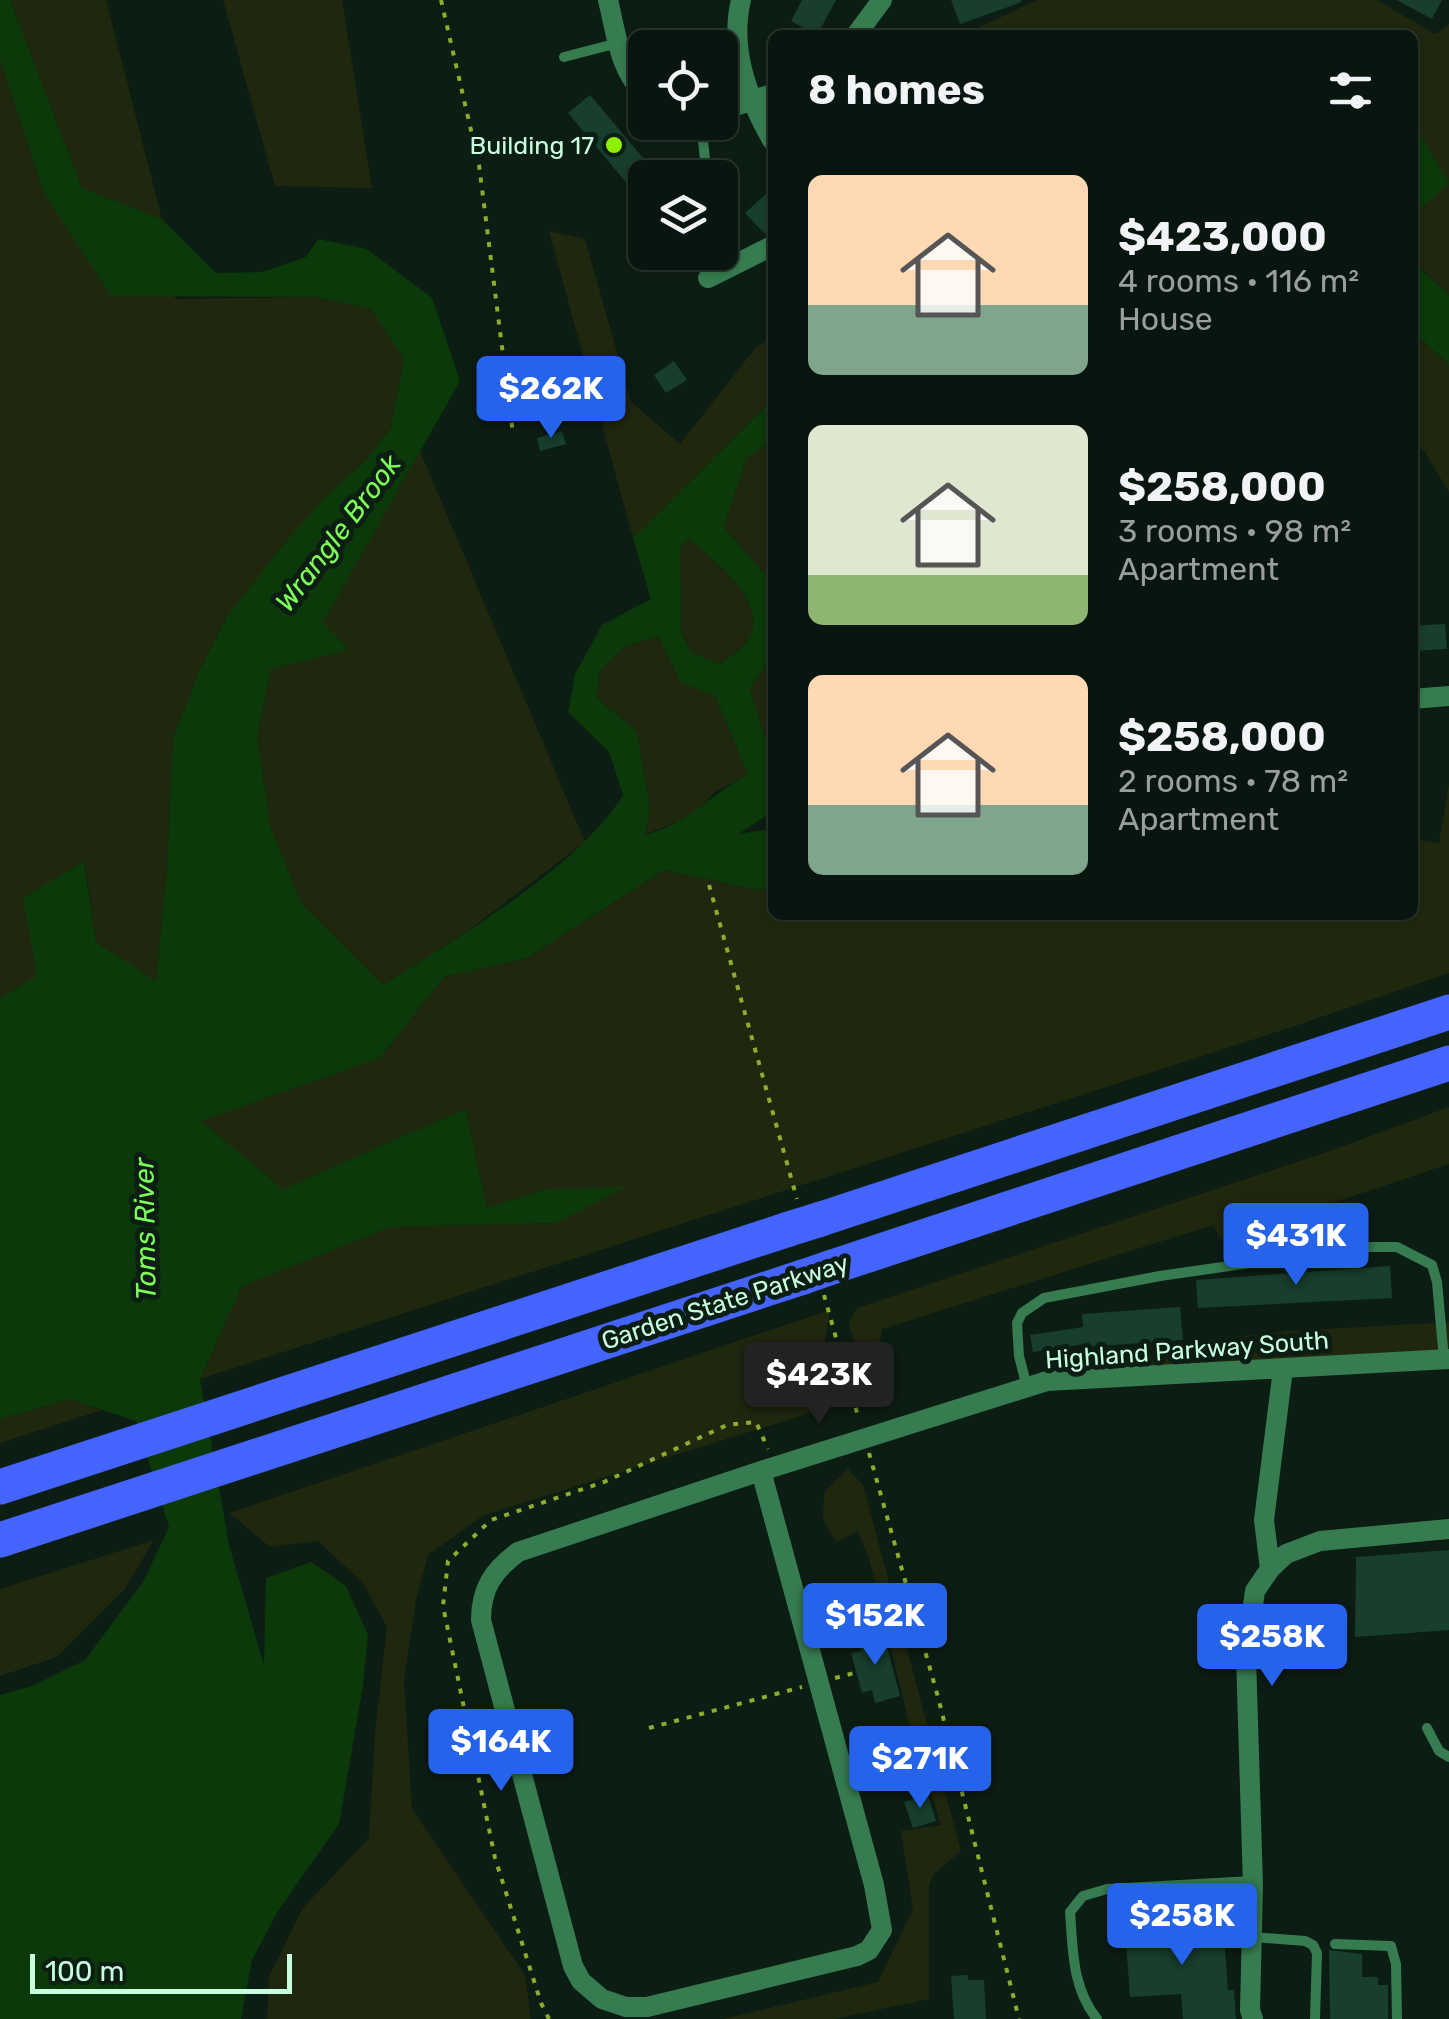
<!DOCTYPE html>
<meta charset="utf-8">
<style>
body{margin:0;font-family:Rubik,sans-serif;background:#17231d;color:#f1f3f6;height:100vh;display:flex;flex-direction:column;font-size:38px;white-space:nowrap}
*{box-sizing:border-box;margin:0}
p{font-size:32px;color:#999f9e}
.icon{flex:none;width:55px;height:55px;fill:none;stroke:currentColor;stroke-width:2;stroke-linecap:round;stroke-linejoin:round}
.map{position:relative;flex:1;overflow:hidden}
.drawer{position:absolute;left:768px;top:30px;width:650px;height:890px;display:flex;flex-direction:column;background:#09160f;border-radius:15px;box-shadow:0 2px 8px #0004,0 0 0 2px #29352f}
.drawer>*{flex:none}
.controls{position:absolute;left:628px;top:30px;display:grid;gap:20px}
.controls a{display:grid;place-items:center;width:110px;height:110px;border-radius:15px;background:#09160f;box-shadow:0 2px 8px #0004,0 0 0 2px #29352f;font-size:50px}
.scale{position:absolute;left:30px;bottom:25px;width:262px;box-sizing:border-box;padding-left:10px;border:5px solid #c8fee0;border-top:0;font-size:28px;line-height:35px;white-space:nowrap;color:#c8fee0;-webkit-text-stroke:8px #0c1d14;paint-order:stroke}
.price{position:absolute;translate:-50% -85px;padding:0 22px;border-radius:10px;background:#2563eb;color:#fff;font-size:32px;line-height:65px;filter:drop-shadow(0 2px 5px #0008)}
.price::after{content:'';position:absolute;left:50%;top:60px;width:30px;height:22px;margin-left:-15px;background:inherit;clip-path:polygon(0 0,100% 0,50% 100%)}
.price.selected{background:#222;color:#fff}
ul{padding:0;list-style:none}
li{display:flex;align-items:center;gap:30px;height:250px;padding:0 40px}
li span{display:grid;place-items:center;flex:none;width:280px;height:200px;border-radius:15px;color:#555}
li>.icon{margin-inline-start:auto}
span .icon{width:120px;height:120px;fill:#fffc;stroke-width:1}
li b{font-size:42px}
h2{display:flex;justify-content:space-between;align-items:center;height:120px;padding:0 40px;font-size:42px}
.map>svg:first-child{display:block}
.green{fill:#20270f}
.water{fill:#0b3909;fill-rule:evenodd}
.building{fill:#183e2c}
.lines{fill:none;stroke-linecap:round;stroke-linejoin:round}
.path{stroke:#8cad2e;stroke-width:4;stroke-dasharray:5 8;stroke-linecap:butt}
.lane{stroke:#377c50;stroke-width:10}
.street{stroke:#377c50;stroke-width:20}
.highway{stroke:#4563fd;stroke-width:35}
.highway-bridge{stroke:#4563fd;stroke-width:35}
.poi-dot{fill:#8df003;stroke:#0c1d14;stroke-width:4}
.labels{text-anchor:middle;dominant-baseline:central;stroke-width:10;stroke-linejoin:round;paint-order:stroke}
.poi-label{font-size:25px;fill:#c8fee0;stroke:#0c1d14;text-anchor:end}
.street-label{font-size:25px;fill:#c8fee0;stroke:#0c1d14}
.water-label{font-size:28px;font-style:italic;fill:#7cfd58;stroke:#0c1d14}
</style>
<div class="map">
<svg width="1449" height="2019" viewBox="0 0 1449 2019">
<rect width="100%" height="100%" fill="#0c1d14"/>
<path class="green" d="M10,0H106L162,219L82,188Z
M223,0H342L372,188L275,186Z
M1037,0H1377L1435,34L1449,24V295L1413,261V215L1448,183L1413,122L1412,35H963Z
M0,59L44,193L177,299L317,297L371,309L404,359L391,427L365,461L324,498L228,615L198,673L173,738L167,869L156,982L96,942L85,862L37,976L0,999Z
M549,231L585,239L631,402L680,444L757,346L772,339V400L633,538Z
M1412,332L1449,365V492L1424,451L1413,442Z
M772,440V583L724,527L746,459Z
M420,451L585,842L465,933L383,985L301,903L270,825L257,736L271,669L348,650L322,623Z
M689,538C712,560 778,608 745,644C738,652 728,657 720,664L691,652L681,631L680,547Z
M658,636L681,683L715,696L748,774L715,792L694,815L644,835L650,808L637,732L597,698L599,672L625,646Z
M772,655V740L764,735L750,689Z
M1449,784V973L1292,1027L200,1379L242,1286L391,1227L556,1223L543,1190L487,1209L465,1109L283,1189L200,1121L380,1058L444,977L527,958L664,870L757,890L772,887V915H1412L1413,839L1439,843Z
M1449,1107V1164L1221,1240L1213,1225L882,1329L879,1348L886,1385L870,1406L849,1323L857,1308L1330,1151Z
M830,1310L813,1412L484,1515L428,1555L416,1600L404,1680L412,1809L525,1975L531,2019H267L269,1977L302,1909L369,1838L375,1733L387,1627L363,1583L318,1541L270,1547L229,1513Z
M1449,1322V1354L1045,1373L1041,1356L1291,1331Z
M69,1399L102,1410L0,1443V1419Z
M848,1469L863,1485L961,1851L935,1873L929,1884V1999L834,2019H723L878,1982L913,1909L901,1831L941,1825L908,1719L870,1562L858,1531L836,1542L823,1519L824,1492Z
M154,1540L125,1589L57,1657L0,1676V1589Z"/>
<path class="water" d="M0,0H10L82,188L162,219L216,273L262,272L306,257L318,239L367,249L432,298L460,381L323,622L349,650L271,669L257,736L270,825L301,903L383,985C457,938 578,868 623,795L609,752L568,712L575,674L602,625L651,599L633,538L772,400V440L746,459L724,527L772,583V655L750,689L764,735L772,740V812L738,834L772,829V887L757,890L664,870L527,958L444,977L380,1058L201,1121L283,1189L465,1109L487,1208L543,1190L626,1187L556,1223L391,1227L242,1286L200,1379L229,1545L264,1665L266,1578L311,1562L346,1586L368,1635L363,1686L339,1824L278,1911L252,1960L241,2019H0V1695L32,1686L85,1660L143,1582L169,1527L136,1421L69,1399L0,1419V999L37,975L23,898L84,861L96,942L156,981L167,869L173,738L198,673L228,615L279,550L324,498L365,461L391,427L404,359L371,309L317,297L111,296L44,193L0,59ZM689,539C713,560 775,605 746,643C740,651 728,657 720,664L691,652L681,632L680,547ZM658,636L681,683L715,696L748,774C708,796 691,822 645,835L650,808L637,732L597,698L599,672L625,646Z
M1413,122L1449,183L1413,215H1412Z
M1412,261L1449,295V365L1413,332Z"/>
<path class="building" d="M802,0H836L817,35L791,21Z
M951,0H1021L1022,2L960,24Z
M1397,0H1442L1432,19Z
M590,95L660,178H645V205L568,113Z
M766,194L772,201V232L765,234L745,213Z
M674,361L687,380L666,393L654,375Z
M562,431L566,444L540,451L537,438Z
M1445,624L1447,649L1412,651V626Z
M1390,1266L1392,1298L1198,1308L1196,1280Z
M1180,1307L1183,1340L1085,1347L1084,1344L1033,1352L1030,1335L1083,1327L1082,1314Z
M1449,1550V1630L1355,1637L1356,1557Z
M883,1631L900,1696L875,1703L872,1690L862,1693L851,1653L861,1651L857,1638Z
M928,1795L936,1821L913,1828L904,1802Z
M1223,1923L1228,1990H1234L1236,2019H1183L1181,1994L1130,1997L1125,1929Z
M1329,1950L1362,1954V1977H1378V1985H1388V2019H1330Z
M968,1975V1980H984L986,2019H954L951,1976Z"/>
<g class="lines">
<path class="path" d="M441,0L479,165L513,434
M709,885L797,1199
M824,1295L859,1420
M869,1453L938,1697L1019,2019
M835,1678L854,1673
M649,1728L802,1687
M549,2019L541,2003L495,1858L443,1606L448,1561L491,1520L604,1482L727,1425L756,1422L768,1449"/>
<path class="lane" d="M564,57L618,43
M701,122L707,178
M1027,1387L1019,1356L1017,1323L1022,1313L1044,1298L1160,1276L1362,1247H1397L1432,1265L1437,1282L1444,1359
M1427,1728L1439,1751L1449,1757
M1252,1937L1305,1941L1313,1945L1317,1953L1315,2019
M1335,1944L1391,1946L1396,1964L1397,2019
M1097,2019C1072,1988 1073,1950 1070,1912L1083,1896L1107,1889L1252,1881"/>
<path class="street" d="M608,0C616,32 619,71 645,94
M741,0C729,50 748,98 772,140
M856,35L882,0
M720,111L772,94
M708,278L772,246
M1412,699L1449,696
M761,1471L874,1885L882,1930L869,1950L857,1956L647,2007H626L602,1999L581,1981L573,1966L481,1620C481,1588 493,1571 518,1552L761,1471L1047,1381L1449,1359
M1270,1569L1286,1554L1320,1541L1449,1529
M1253,2019L1250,2010L1253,1886L1246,1656L1255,1591L1270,1569L1264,1520L1283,1369"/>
<path class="highway" d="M821,1219L1449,1012
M832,1267L1449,1063
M0,1487L789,1229
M0,1540L803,1277"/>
<path class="highway-bridge" d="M789,1229L821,1219
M803,1277L832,1267"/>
</g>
<circle class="poi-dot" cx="614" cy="145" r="10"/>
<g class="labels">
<g class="poi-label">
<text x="594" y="145">Building 17</text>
</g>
<g class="street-label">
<text transform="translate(725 1302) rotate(-18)">Garden State Parkway</text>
<text transform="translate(1187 1350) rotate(-4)">Highland Parkway South</text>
</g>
<g class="water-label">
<text transform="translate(338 533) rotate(-53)">Wrangle Brook</text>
<text transform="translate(145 1229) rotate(-91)">Toms River</text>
</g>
</g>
</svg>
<div class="controls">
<a><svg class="icon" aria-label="locate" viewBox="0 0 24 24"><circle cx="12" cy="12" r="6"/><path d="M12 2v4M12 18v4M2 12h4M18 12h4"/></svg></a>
<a><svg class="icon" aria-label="layers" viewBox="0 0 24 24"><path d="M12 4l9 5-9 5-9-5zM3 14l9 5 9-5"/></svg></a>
</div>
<div class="scale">100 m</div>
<b class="price" style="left:551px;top:441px">$262K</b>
<b class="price" style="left:1296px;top:1288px">$431K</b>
<b class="price selected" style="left:819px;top:1427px">$423K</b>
<b class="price" style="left:875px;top:1668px">$152K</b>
<b class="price" style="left:1272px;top:1689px">$258K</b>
<b class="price" style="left:501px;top:1794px">$164K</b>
<b class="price" style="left:920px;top:1811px">$271K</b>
<b class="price" style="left:1182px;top:1968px">$258K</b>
<section class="drawer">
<h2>8 homes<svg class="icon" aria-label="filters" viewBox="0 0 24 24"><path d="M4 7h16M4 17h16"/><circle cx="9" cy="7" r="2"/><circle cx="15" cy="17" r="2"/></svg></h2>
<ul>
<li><span style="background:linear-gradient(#ffd9b3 65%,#7fa58c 0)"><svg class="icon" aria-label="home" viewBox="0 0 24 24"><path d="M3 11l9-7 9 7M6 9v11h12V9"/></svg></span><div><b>$423,000</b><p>4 rooms · 116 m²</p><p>House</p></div></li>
<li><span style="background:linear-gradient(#dfe7d0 75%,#8fb573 0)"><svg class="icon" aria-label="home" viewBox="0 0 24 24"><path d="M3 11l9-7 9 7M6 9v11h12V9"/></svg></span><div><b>$258,000</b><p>3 rooms · 98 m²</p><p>Apartment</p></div></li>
<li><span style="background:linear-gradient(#ffd9b3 65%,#7fa58c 0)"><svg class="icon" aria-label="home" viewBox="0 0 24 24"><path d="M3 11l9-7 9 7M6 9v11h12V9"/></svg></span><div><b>$258,000</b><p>2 rooms · 78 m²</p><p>Apartment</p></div></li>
</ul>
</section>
</div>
